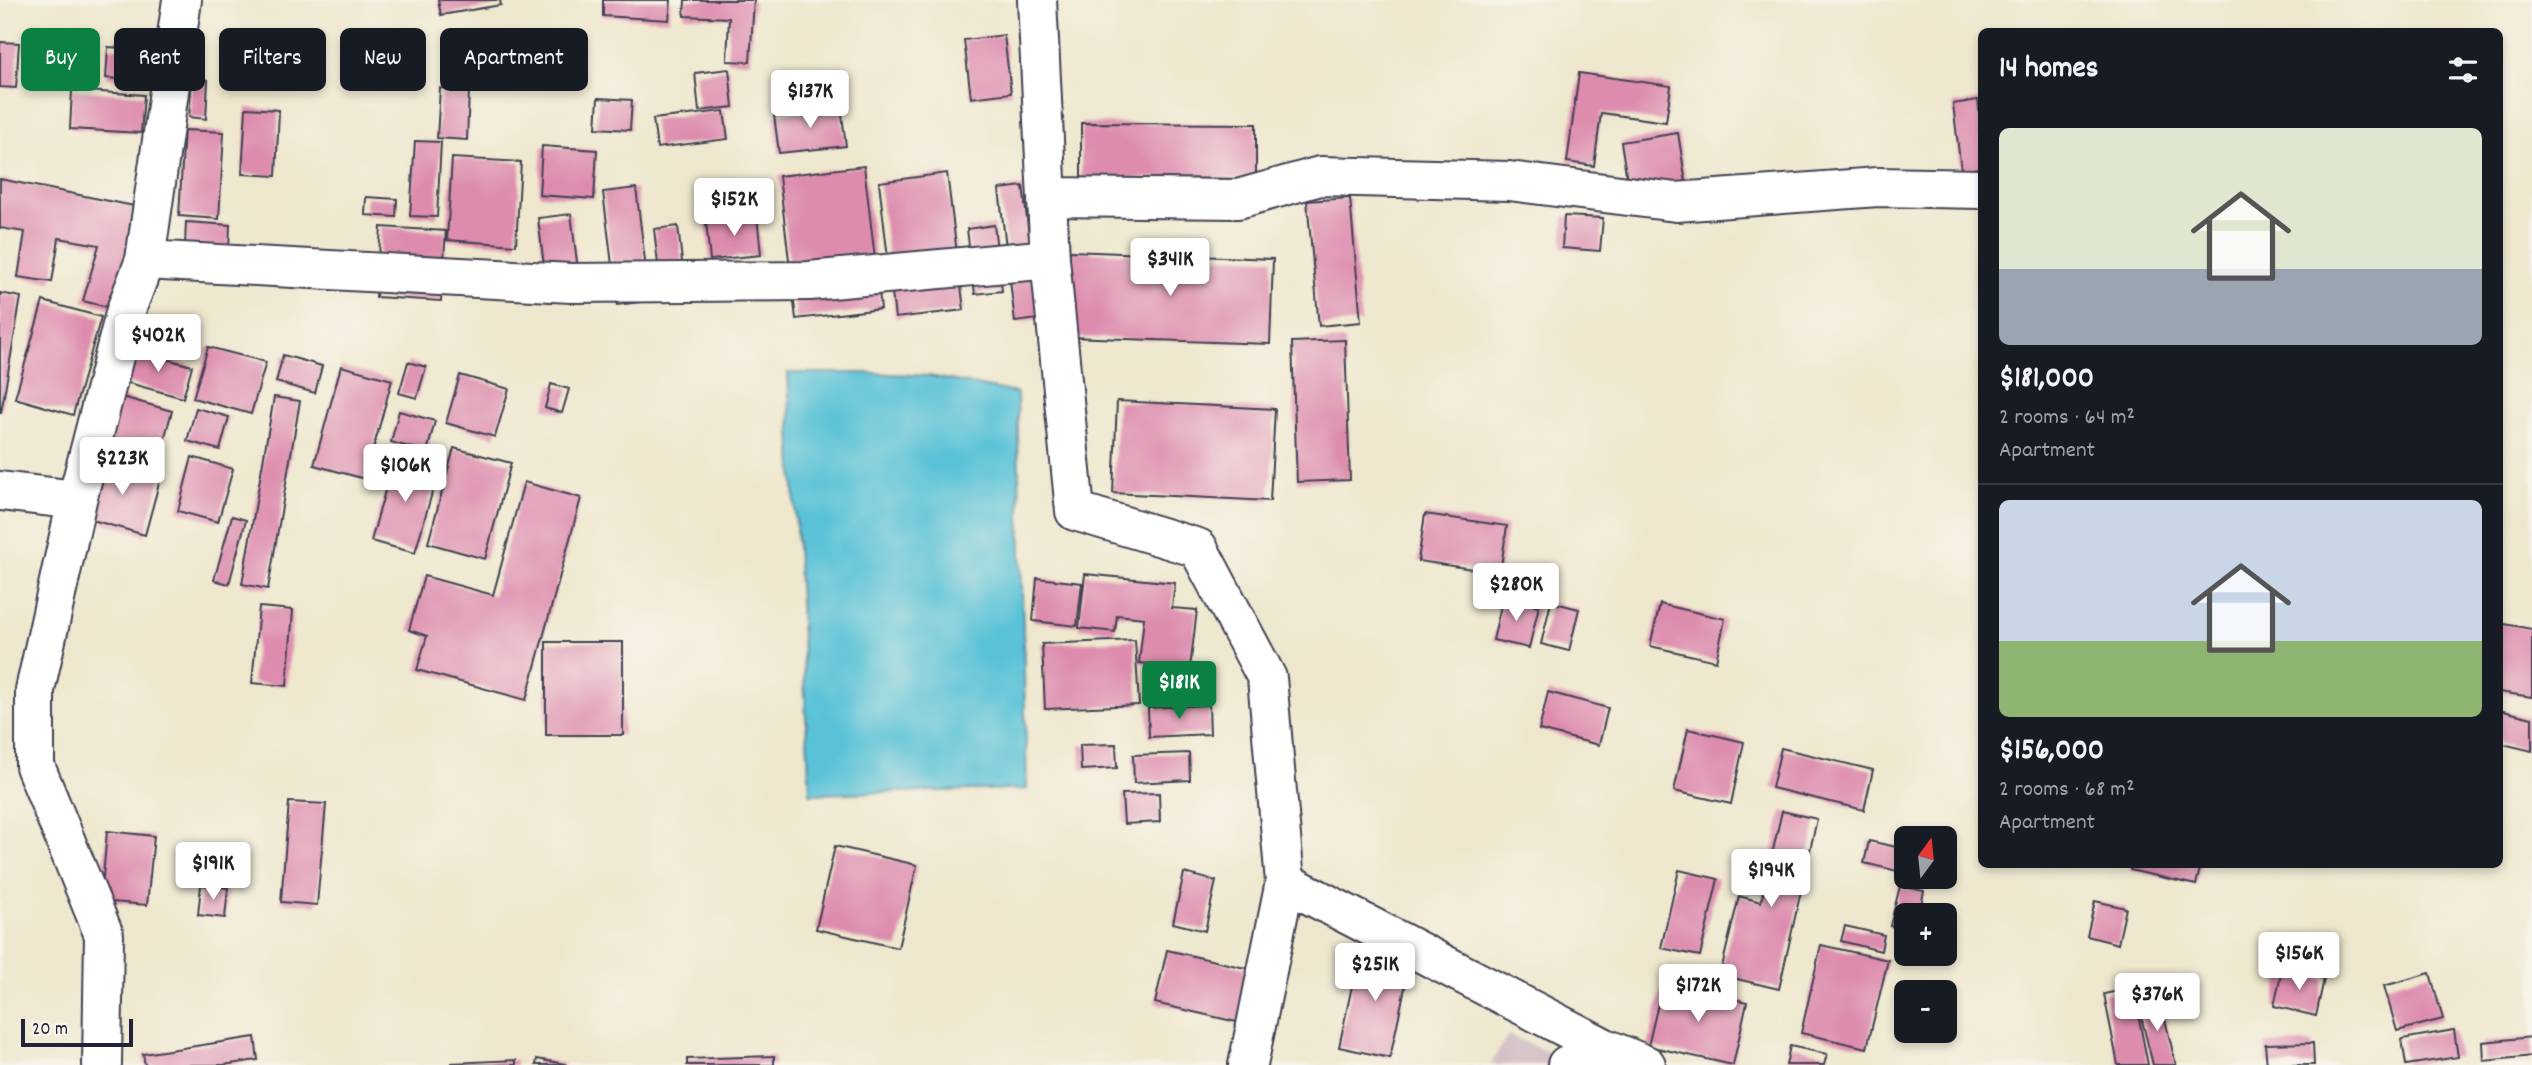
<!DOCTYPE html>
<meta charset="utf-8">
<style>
body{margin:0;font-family:Dekko,sans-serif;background:#20242c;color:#f1f3f6;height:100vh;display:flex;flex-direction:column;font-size:26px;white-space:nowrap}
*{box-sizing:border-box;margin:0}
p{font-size:23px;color:#9ea1a6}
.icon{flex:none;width:38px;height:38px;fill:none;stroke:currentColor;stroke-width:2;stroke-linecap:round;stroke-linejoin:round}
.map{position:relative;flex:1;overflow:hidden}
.sheet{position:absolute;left:1978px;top:28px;width:525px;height:840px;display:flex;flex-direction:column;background:#171b24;border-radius:10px;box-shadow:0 4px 10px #0003}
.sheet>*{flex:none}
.banner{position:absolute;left:21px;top:28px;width:665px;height:63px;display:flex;gap:14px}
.needle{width:46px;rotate:15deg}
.fabs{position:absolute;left:1894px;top:826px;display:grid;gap:14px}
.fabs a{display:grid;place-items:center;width:63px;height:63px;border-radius:10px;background:#171b24;box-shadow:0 4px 10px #0003;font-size:35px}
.scale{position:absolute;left:21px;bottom:18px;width:112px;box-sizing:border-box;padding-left:7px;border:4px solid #22223b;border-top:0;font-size:19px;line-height:24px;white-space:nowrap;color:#22223b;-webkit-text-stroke:5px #f7f3e8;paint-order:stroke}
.price{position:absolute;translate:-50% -60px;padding:0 16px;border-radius:7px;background:#fff;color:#222;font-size:23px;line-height:46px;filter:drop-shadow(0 2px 4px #0008)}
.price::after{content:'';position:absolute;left:50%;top:42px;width:21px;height:16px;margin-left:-10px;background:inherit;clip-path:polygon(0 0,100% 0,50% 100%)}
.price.on{background:#0b8043;color:#fff}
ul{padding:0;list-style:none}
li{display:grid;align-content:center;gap:14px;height:371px;padding:0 21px}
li+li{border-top:2px solid #363941}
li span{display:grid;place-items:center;height:217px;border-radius:10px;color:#555}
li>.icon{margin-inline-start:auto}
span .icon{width:126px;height:126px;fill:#fffc;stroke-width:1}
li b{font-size:30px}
h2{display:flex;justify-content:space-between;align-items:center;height:84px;padding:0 21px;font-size:30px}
.chip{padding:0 24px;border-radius:10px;background:#171b24;box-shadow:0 4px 10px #0003;font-size:24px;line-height:63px}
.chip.on{background:#0b8043;color:#fff}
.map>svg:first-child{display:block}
.industrial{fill:#d2bdc5}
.water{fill:#5ac2d7;stroke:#3e7289;stroke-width:2}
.building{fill:#dd8cae}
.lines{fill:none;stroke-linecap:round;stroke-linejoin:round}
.minor-casing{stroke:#414051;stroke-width:42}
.minor{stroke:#fff;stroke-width:38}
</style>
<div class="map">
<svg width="2532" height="1065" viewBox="0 0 2532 1065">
<rect width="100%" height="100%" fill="#f7f3e8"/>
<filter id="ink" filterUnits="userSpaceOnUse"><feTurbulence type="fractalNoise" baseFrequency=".0143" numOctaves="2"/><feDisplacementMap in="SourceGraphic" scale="14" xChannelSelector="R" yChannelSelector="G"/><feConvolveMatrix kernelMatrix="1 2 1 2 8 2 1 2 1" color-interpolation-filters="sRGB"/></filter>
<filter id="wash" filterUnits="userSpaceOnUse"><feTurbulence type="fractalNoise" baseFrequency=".00686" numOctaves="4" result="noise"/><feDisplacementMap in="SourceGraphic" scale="28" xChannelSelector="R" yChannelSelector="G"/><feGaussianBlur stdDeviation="1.57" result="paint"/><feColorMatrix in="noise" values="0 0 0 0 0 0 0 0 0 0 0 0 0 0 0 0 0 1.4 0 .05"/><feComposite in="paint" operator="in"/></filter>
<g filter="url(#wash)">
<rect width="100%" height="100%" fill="#eee7cd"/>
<path class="industrial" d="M1508,1035L1579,1065H1490Z"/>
<path class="water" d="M788,373H872L930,376L1017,393L1027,789L810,794Z"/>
<g id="blocks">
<path class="building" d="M438,0H500L501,5L441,15Z
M603,0H671L669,20L603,16Z
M685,0H754L750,62L727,61L729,18L684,16Z
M1004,35L1011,93L971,98L964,40Z
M0,42L19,43L16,88L0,87Z
M108,47L150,50L148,81L106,78Z
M729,69L733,107L699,111L695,73Z
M1579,73L1671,86L1666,122L1601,113L1594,166L1567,162Z
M192,79L208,80L206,119L189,117Z
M440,88L469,90L467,140L437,138Z
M72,90L144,95L141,133L70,129Z
M598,98L632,100L630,130L596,128Z
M1978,100L1981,126V168L1961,170L1953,104Z
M841,107L846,146L779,153L774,115Z
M246,108L279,110L276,176L242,174Z
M724,111L728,139L657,148L653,119Z
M1081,123L1256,124V179L1081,178Z
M184,130L224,132L219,219L179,216Z
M1678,133L1686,183L1629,192L1621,142Z
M415,141L441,142L437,217L410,216Z
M542,146L597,150L594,199L539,195Z
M452,158L521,162L516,245L447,240Z
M864,166L881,309L796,319L779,176Z
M947,173L964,310L895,318L879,182Z
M0,179L149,209L115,309L83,301L99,245L59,238L52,282L18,277L25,232L0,228Z
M1023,186L1039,319L1015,322L999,189Z
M636,188L650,301L617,305L603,192Z
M366,197L397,199L396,217L365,215Z
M1350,198L1361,322L1319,326L1307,201Z
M571,214L581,294L548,298L538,218Z
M757,215L761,255L710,260L706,222Z
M1564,216L1603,218L1600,251L1562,248Z
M186,222L230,225L228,271L184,269Z
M994,225L1002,291L975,294L967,229Z
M678,226L686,297L662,299L654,229Z
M381,227L446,231L441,301L376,297Z
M1070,251L1273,259L1270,344L1068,337Z
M0,293L21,297L1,413H0Z
M43,301L101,317L73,415L15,398Z
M1345,340L1350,480L1297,482L1292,342Z
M208,347L266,362L251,414L193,398Z
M133,350L192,366L183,398L125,382Z
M283,355L322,366L315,393L276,382Z
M408,362L426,367L417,398L399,393Z
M341,366L392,380L365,479L314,465Z
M460,375L509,389L495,437L446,423Z
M551,384L569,389L562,413L545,408Z
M115,395L172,411L157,465L100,450Z
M274,397L300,401L268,589L242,584Z
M1117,401L1275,409L1270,501L1113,493Z
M196,408L229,417L220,450L187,441Z
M399,411L435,421L427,452L391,442Z
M454,448L511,463L485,559L428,543Z
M395,455L439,468L415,553L371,541Z
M192,457L233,469L218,522L178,511Z
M98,459L161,476L145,535L82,517Z
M524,482L581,498L526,700L417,670L427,636L409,630L424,576L493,595Z
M1425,514L1507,526L1500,573L1418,561Z
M232,516L246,520L229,584L214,580Z
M1085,574L1175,583L1172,608L1197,610L1190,668L1139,663L1144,618L1117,615L1115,632L1079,628Z
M1037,578L1082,583L1077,626L1033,621Z
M1503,597L1539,606L1529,648L1493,640Z
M1551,602L1579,609L1569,651L1541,644Z
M1660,604L1725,619L1716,661L1650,646Z
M259,607L293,610L287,686L252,683Z
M2499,623L2532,629V697L2499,692Z
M1135,640L1139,705L1045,709L1042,644Z
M546,642H623V735H546Z
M1209,673L1211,696L1153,699L1152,676Z
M1548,692L1608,708L1599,745L1539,730Z
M1209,705L1210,734L1149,737L1148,708Z
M2499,710L2532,718V751L2499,743Z
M1688,729L1744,742L1731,804L1674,791Z
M1116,744L1117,768L1081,770L1080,745Z
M1781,748L1873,770L1864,810L1772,788Z
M1189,753L1190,780L1134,783L1133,755Z
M1159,793L1160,822L1124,824L1122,794Z
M289,802L326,804L317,905L281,902Z
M1782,811L1817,819L1779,989L1720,975L1739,896L1761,902Z
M107,831L154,836L147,905L101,901Z
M1869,841L1906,849V873L1864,863Z
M835,846L917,865L898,948L816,929Z
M2132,864H2201L2196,885L2130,870Z
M1679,870L1718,879L1700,956L1661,948Z
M1184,873L1216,881L1205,931L1173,923Z
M201,885L228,888L225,918L198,915Z
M1900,886L1924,891L1919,915H1906V929L1890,926Z
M2095,901L2126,908L2118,944L2087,936Z
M1845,926L1884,935L1881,951L1841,941Z
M1821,945L1888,960L1867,1048L1801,1033Z
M1360,948L1411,959L1390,1058L1339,1047Z
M1167,950L1254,970L1241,1023L1155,1003Z
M2282,969L2324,979L2316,1016L2274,1006Z
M2430,973L2443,1019L2397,1031L2384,986Z
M1663,983L1747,1002L1733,1065L1648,1046Z
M2133,988L2148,1065H2118L2104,994Z
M2160,999L2176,1065H2153L2138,1004Z
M2454,1030L2458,1057L2406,1065L2402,1039Z
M255,1037L258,1060L223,1065H145L143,1054Z
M2532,1037V1056L2484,1061L2483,1042Z
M2313,1043L2314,1065H2267L2265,1044Z
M1790,1046L1827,1054L1824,1065H1786Z
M774,1056V1065H687V1059Z
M537,1059L565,1064L564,1065H536Z
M516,1060V1065H452V1063Z"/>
</g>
</g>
<g filter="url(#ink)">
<use href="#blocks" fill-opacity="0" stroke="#414051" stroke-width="2"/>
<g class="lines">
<defs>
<path id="minor" d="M1037,0L1050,259L1075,511L1198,548L1267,678L1285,882L1603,1047L1646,1065
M1047,197L1238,199L1320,176L1509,181L1676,202L1878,187L1981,189
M145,260L571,283L809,281L1050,259
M0,491L77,500L126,310L145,260L182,0
M77,500L35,690V766L104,935L102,1065
M1248,1065L1285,882
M1567,1065L1603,1047"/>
</defs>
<use href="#minor" class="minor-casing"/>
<use href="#minor" class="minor"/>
</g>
</g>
</svg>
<div class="fabs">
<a><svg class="needle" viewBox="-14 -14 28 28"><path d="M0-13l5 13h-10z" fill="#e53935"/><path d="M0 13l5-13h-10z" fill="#9ea1a6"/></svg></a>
<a>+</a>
<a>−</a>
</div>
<div class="scale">20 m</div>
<b class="price" style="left:810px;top:130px">$137K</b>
<b class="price" style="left:734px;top:238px">$152K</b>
<b class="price" style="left:1170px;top:298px">$341K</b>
<b class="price" style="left:158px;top:374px">$402K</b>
<b class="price" style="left:122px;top:497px">$223K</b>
<b class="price" style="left:405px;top:504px">$106K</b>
<b class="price" style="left:1516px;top:623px">$280K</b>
<b class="price on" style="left:1179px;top:721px">$181K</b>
<b class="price" style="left:213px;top:902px">$191K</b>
<b class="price" style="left:1771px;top:909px">$194K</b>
<b class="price" style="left:2299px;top:992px">$156K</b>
<b class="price" style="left:1375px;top:1003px">$251K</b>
<b class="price" style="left:1698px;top:1024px">$172K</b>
<b class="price" style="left:2157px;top:1033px">$376K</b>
<div class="banner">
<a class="chip on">Buy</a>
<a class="chip">Rent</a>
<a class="chip">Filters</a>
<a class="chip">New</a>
<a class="chip">Apartment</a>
</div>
<section class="sheet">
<h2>14 homes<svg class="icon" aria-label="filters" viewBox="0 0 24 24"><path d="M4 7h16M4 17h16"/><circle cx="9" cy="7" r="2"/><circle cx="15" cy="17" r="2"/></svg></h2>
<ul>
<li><span style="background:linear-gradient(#dfe7d0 65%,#9aa5b1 0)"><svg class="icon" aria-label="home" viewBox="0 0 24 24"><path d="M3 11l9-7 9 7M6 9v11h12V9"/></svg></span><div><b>$181,000</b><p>2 rooms · 64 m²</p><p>Apartment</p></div></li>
<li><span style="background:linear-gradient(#c9d6e8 65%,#8fb573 0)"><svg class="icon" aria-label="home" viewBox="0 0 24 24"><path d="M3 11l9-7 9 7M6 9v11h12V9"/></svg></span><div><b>$156,000</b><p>2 rooms · 68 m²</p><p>Apartment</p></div></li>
</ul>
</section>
</div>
